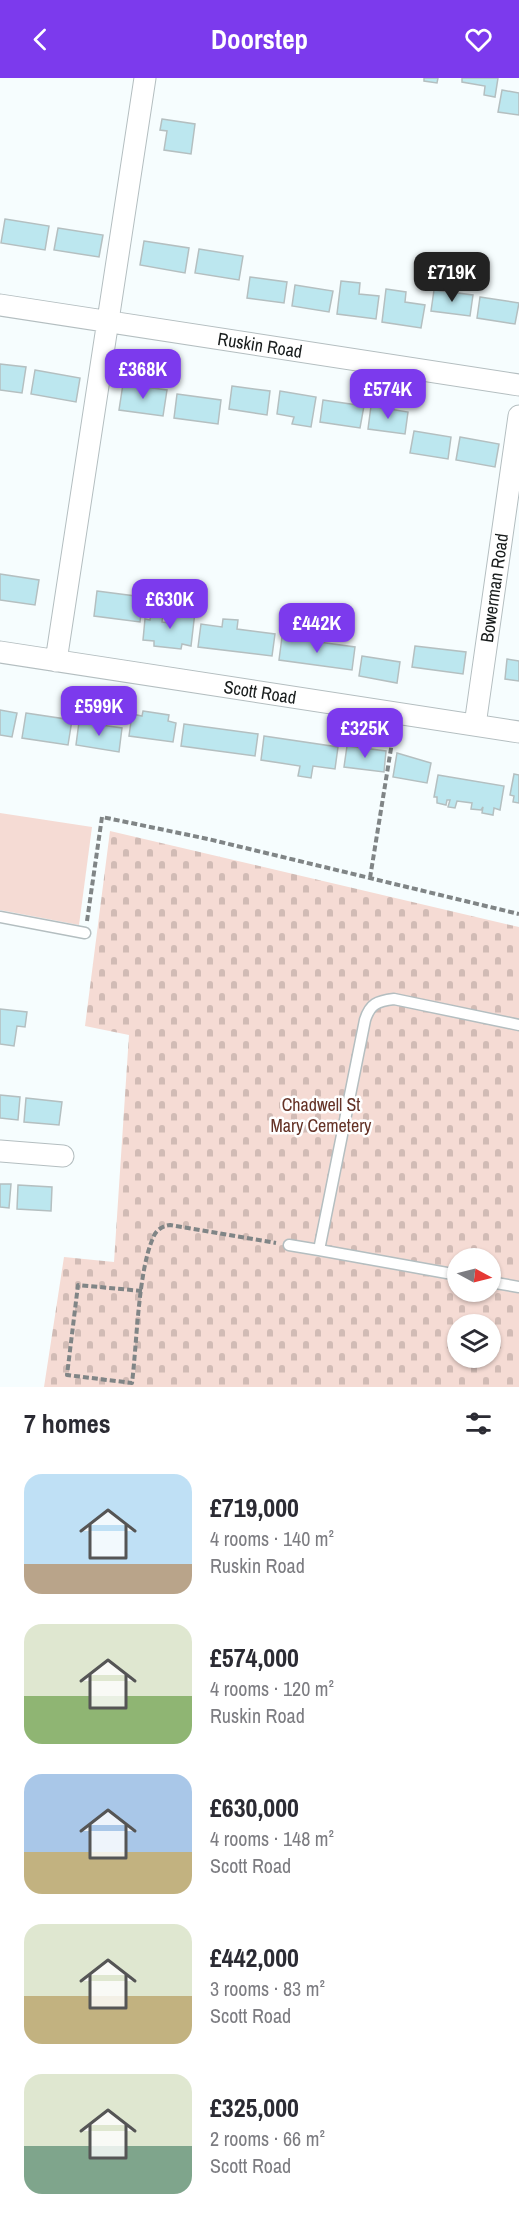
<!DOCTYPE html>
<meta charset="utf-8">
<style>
body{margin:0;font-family:"Archivo Narrow",sans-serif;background:#f2f2f3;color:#2b2b33;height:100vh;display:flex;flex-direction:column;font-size:22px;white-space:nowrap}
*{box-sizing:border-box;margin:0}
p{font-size:20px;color:#7c7c81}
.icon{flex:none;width:33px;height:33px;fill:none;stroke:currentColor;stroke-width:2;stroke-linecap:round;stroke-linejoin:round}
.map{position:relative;height:1309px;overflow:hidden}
.panel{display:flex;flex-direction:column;background:#fff;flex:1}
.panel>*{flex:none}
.needle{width:39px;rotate:97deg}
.controls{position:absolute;left:447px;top:1170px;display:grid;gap:12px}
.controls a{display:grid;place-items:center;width:54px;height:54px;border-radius:50%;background:#fff;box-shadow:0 2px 4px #0004;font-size:30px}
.price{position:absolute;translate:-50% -51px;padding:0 14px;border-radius:12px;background:#7c3aed;color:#fff;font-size:20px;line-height:39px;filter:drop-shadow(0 2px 3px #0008)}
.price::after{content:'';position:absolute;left:50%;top:36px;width:18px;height:14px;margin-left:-9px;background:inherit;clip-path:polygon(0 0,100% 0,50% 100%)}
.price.selected{background:#222;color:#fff}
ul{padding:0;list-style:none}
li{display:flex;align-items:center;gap:18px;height:150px;padding:0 24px}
li span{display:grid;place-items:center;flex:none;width:168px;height:120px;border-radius:18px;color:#555}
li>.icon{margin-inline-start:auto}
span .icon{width:72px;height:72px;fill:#fffc;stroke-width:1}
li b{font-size:26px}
h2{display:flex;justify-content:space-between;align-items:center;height:72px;padding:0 24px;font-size:26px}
header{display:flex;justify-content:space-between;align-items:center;height:78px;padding:0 24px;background:#7c3aed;color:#fff;font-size:27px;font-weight:800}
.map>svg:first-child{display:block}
.cemetery{fill:url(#cemetery-stones);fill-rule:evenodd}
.garden{fill:#f5dbd4}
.building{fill:#bce7ef;stroke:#b4bfc0;stroke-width:1.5}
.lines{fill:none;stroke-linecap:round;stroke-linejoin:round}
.service-casing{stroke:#b4bec0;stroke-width:13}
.minor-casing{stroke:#b4bec0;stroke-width:23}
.path{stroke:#808586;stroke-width:4;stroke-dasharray:6 3;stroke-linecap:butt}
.service{stroke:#fff;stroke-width:10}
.minor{stroke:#fff;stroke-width:21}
.labels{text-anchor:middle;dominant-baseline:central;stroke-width:5;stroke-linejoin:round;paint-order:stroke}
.street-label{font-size:18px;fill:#181c1c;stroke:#fff}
.park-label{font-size:18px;fill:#643226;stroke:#fff}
</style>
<header><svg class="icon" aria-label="back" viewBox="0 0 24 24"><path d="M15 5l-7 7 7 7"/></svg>Doorstep<svg class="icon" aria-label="heart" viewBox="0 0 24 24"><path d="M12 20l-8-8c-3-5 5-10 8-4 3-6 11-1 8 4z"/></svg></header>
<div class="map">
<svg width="519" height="1309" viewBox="0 0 519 1309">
<defs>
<pattern id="cemetery-stones" width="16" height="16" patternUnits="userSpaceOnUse" patternTransform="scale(1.5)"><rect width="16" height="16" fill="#f5dbd4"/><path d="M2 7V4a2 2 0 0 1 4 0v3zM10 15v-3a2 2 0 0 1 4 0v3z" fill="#d1bbb5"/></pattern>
</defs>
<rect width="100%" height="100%" fill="#f6fdfe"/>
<path class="cemetery" d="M110,753L519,849V1309H44L64,1179L114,1184L129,957L85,948ZM458,1180H490V1214H458ZM458,1246H490V1280H458Z"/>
<path class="garden" d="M0,735L92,749L79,847L0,832Z"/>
<path class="building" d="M424,0H438L437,5L424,3Z
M462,0H498L495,19L484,17L485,8L462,4Z
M502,12L519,15V37L498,34Z
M162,41L195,46L191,76L164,72L167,53L160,52Z
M5,141L49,148L45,172L1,165Z
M58,150L103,157L99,179L54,172Z
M144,163L189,170L185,195L140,187Z
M199,171L243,178L239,202L195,195Z
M250,199L287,204L284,225L247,220Z
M341,203L360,205L359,216L379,218L376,241L337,236Z
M295,207L333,213L329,234L292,228Z
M386,211L406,214L405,224L425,227L421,250L382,244Z
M434,212L473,217L470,238L431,233Z
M480,219L519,225L515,246L477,240Z
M0,286L26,289L22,315L0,312Z
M35,292L80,300L76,324L31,316Z
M123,306L167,312L163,338L119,332Z
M232,308L270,313L267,337L229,331Z
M280,313L316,319L311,349L292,346L294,339L277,336Z
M177,316L221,322L218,346L174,340Z
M323,322L364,328L360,350L320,344Z
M371,328L408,334L405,356L368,351Z
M414,353L451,359L448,381L410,375Z
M460,359L499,366L495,389L456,382Z
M0,496L39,502L35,527L0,522Z
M97,513L143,519L140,544L94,538Z
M181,532L195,534L191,568L182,566L181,571L154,568V563L143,562L145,541L150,542L151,533L163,535L162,544L170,545L171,536L180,537Z
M223,541L238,542L237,551L275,556L272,578L198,569L201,546L222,549Z
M282,559L355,569L352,592L279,582Z
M415,568L466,574L463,596L412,589Z
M362,578L400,584L397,605L359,598Z
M507,581L519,583V603L505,601Z
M0,632L17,635L12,659L0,657Z
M143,633L169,637L168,643L176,645L173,664L129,658L132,636L142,638Z
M26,635L72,642L68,667L22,660Z
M79,644L122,650L119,674L76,667Z
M184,646L258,656L255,678L181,668Z
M264,658L338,669L335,691L313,688L311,700L298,698L300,688L261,682Z
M347,668L386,673L384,694L344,689Z
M397,675L431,685L427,705L393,699Z
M514,696L519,697V725L513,724L514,718L510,717Z
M438,697L504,708L500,732L494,730L493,737L482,735L483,729L481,732L471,731L472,725L457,723L455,730L448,729L450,722H447L446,727L437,725V719H434Z
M0,931L27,934L25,949L17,948L14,968L0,966Z
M0,1017L20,1019L18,1042L0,1040Z
M26,1020L62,1024L59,1047L24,1044Z
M0,1106H11L9,1130L0,1129Z
M18,1107L52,1109L51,1133L17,1131Z"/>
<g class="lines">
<defs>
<path id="service" d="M0,839L85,855
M289,1167L319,1172
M458,1197L319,1172L365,942C370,926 377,923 394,921L519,947
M490,1204L519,1209"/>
<path id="minor" d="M0,227L519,307
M0,574L519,654
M56,583L145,0
M475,647L519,338
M0,1073L63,1078"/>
</defs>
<use href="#service" class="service-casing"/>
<use href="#minor" class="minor-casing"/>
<path class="path" d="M370,800L394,652
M87,843L102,739L208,761L519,836
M142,1213L78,1207L67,1297L132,1305C137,1265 138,1194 153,1160C156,1152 162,1148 170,1147L276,1165"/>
<use href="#service" class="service"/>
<use href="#minor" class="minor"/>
</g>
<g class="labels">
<g class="street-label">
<text transform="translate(260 267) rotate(9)">Ruskin Road</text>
<text transform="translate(494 510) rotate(-82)">Bowerman Road</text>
<text transform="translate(260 614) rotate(9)">Scott Road</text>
</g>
<g class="park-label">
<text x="321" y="1026">Chadwell St<tspan x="321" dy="21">Mary Cemetery</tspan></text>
</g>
</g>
</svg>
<div class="controls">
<a><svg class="needle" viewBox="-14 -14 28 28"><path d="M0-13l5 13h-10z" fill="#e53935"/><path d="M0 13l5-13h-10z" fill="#7c7c81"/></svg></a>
<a><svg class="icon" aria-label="layers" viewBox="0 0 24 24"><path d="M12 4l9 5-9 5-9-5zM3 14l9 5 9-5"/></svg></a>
</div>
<b class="price selected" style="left:452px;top:225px">£719K</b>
<b class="price" style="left:143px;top:322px">£368K</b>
<b class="price" style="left:388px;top:342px">£574K</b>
<b class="price" style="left:170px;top:552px">£630K</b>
<b class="price" style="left:317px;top:576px">£442K</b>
<b class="price" style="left:99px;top:659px">£599K</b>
<b class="price" style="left:365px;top:681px">£325K</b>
</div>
<section class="panel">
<h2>7 homes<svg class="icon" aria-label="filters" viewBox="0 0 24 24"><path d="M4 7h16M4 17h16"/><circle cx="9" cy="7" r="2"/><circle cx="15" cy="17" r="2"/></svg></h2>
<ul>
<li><span style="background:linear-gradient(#bfe0f5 75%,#b9a48a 0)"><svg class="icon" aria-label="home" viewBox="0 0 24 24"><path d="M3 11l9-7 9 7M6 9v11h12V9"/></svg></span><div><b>£719,000</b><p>4 rooms · 140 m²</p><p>Ruskin Road</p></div></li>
<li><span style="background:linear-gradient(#dfe7d0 60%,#8fb573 0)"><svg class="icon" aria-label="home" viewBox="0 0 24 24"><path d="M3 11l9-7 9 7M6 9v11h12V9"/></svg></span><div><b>£574,000</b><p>4 rooms · 120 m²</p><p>Ruskin Road</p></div></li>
<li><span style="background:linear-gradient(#a9c7e8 65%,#c2b280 0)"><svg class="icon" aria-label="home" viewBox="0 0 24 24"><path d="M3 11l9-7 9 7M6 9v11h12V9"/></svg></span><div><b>£630,000</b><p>4 rooms · 148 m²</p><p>Scott Road</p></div></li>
<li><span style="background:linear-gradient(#dfe7d0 60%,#c2b280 0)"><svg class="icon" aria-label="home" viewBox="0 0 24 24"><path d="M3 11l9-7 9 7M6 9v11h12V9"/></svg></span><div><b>£442,000</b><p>3 rooms · 83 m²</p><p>Scott Road</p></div></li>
<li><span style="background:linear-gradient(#dfe7d0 60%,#7fa58c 0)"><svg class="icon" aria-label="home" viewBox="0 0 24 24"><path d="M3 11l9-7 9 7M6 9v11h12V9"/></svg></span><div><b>£325,000</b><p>2 rooms · 66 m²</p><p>Scott Road</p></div></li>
</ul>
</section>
